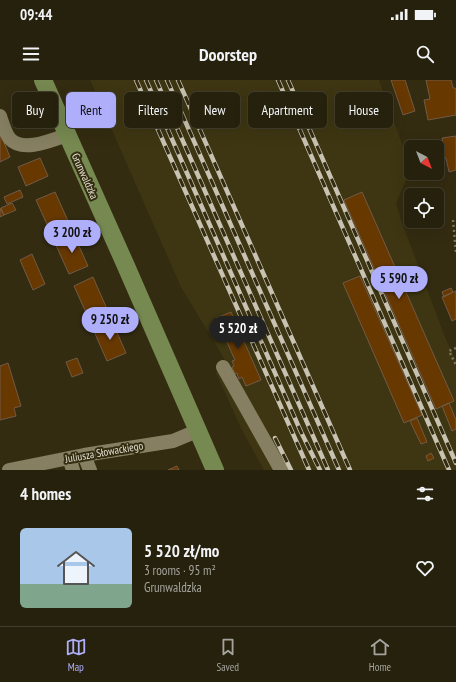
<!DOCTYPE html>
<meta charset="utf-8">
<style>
body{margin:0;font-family:"PT Sans Narrow",sans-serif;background:#2e2916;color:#f1f3f6;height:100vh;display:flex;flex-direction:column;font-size:15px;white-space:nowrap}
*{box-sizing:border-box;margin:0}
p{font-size:13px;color:#a4a39d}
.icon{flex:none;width:22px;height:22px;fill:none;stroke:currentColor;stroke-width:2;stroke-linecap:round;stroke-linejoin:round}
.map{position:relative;height:390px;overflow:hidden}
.details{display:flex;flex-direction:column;background:#26210d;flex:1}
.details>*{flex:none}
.top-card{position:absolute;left:12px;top:12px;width:432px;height:36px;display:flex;gap:8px}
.needle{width:26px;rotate:138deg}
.tools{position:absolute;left:404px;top:60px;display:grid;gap:8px}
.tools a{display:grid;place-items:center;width:40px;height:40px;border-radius:6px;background:#26210d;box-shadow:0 4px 16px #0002,0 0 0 1px #423e2e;font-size:20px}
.price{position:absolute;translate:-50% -34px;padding:0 9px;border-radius:14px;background:#afaefa;color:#111;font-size:13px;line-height:26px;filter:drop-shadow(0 1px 2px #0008)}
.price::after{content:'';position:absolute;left:50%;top:24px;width:12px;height:9px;margin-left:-6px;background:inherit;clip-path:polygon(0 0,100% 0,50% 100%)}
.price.current{background:#222;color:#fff}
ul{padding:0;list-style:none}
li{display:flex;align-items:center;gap:12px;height:100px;padding:0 20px}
li span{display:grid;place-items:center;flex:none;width:112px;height:80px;border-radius:6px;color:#555}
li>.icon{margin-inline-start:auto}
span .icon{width:48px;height:48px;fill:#fffc;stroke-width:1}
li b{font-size:17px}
h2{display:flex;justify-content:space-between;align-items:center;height:48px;padding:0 20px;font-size:17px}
.pill{padding:0 14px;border-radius:6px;background:#26210d;box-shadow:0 4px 16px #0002,0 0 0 1px #423e2e;font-size:14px;line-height:36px}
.pill.current{background:#afaefa;color:#111}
.status{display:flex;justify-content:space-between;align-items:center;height:28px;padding:0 20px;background:#26210d;direction:ltr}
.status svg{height:11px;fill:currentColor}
header{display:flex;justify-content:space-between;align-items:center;height:52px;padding:0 20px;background:#26210d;font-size:18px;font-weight:700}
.dock{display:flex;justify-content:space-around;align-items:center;height:56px;border-top:1px solid #423e2e;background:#26210d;font-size:11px;color:#a4a39d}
.dock a{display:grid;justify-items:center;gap:2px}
.dock .current{color:#afaefa}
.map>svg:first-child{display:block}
.built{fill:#3e3612}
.building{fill:#673800;stroke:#725a46}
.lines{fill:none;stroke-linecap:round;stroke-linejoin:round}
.path{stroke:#7d7761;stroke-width:2.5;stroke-dasharray:2 3;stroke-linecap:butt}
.minor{stroke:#867f61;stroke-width:14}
.major{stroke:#768950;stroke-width:18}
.rail-casing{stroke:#c7c2b1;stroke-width:4.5}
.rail{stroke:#332c11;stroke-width:3;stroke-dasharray:9;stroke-linecap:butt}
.labels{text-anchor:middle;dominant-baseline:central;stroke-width:4;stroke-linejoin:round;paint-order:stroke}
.street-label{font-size:11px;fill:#e4e0d0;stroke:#332c11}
</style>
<div class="status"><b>09:44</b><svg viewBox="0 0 49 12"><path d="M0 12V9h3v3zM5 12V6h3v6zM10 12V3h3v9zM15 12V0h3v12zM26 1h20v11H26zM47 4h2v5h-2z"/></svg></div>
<header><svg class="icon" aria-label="menu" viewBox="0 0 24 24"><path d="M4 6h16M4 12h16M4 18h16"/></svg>Doorstep<svg class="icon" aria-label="search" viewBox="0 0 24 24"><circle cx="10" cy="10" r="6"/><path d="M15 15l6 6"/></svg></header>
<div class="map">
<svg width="456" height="390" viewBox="0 0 456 390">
<rect width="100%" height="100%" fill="#332c11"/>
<path class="built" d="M90,0H379L411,89L396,123L402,143L445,257L456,281V390H264L242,350L216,293L225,280L181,207Z"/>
<path class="building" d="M391,0H405L415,31L403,35Z
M426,0H451L453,8H455L456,10V35L428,40L424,20L430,19Z
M1,55L10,77L0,82V56Z
M456,56V90L449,92L446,78H444L441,67H444L442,58Z
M40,78L48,96L26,106L18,87Z
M20,110L23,117L7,124L4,117Z
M55,112L69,143L50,151L36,120Z
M362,112L454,321L436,329L344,120Z
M12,123L16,130L4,135L1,128Z
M0,128L4,135L0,137Z
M74,155L88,186L69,194L55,163Z
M32,174L45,204L33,210L20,180Z
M360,196L422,335L404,343L343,203Z
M93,197L107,229L88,237L74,206Z
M451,208L453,212L444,217L442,212Z
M456,211V239L452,241L442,217Z
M231,232L261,300L246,306L242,297L239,299L237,293L235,294L232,287L234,286L232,281L235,280L216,238Z
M112,241L126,273L107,281L93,249Z
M77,278L83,293L72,297L66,282Z
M8,283L21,326L14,328L16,336L0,340V286Z
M449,323L456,340V349L452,351L442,326Z
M417,338L427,362L421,364L410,341Z
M431,373L434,378L428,381L426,376Z
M177,386L179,390H168Z"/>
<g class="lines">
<path class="path" d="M453,140L456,173
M456,268L449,271L456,285"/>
<path class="minor" d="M0,36C2,42 6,55 10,59C23,73 52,60 67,55
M223,287L281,390
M84,375L90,390
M69,378L73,390
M9,390L84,375L173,361L197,351"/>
<path class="major" d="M43,0L126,186L215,390"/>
<defs>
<path id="rail" d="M136,0L309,390
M146,0L301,352L320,390
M156,0L328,390
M167,0L339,390
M178,0L350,390
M278,0L449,390
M288,0L456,383
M275,358L291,390"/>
</defs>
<use href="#rail" class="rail-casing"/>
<use href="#rail" class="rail"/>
</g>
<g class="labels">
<g class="street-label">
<text transform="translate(85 96) rotate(66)">Grunwaldzka</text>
<text transform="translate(104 372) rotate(-10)">Juliusza Słowackiego</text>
</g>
</g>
</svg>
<div class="tools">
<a><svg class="needle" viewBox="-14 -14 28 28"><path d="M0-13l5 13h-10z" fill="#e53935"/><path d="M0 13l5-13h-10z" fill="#a4a39d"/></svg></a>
<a><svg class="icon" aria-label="locate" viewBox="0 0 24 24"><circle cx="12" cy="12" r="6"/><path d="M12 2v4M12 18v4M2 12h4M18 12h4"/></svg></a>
</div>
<b class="price" style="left:72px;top:174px">3 200 zł</b>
<b class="price" style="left:399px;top:220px">5 590 zł</b>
<b class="price" style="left:110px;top:261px">9 250 zł</b>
<b class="price current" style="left:238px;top:270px">5 520 zł</b>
<div class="top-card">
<a class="pill">Buy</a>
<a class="pill current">Rent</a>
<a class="pill">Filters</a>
<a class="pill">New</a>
<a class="pill">Apartment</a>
<a class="pill">House</a>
</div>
</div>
<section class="details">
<h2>4 homes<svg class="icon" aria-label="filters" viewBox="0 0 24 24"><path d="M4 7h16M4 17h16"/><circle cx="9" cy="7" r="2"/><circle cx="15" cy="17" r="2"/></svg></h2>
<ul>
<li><span style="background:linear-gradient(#a9c7e8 70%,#7fa58c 0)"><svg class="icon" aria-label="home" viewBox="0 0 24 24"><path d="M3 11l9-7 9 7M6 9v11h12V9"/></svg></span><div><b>5 520 zł/mo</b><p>3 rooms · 95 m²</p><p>Grunwaldzka</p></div><svg class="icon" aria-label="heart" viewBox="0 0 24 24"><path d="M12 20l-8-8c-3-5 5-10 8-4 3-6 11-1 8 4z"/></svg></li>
</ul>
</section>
<nav class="dock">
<a class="current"><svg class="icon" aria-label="map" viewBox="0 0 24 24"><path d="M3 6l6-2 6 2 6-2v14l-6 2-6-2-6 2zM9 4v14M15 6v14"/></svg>Map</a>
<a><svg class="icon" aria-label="saved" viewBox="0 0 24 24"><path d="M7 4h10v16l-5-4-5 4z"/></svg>Saved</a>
<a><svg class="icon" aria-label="home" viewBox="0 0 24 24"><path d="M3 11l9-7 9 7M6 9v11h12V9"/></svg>Home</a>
</nav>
